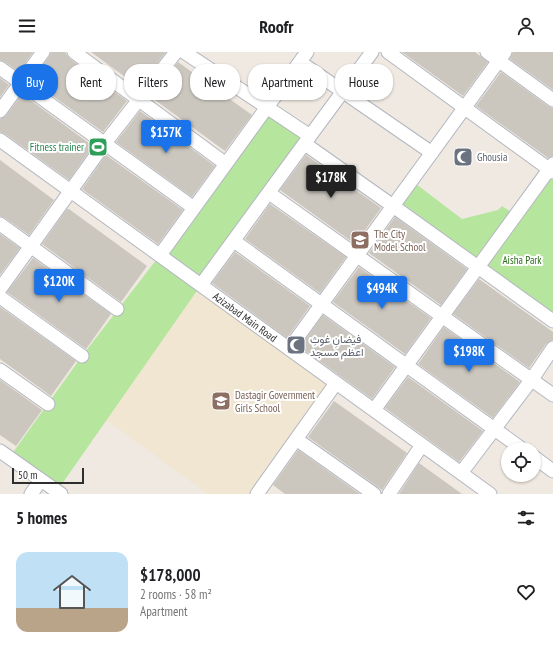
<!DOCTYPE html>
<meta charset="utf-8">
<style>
body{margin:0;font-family:"PT Sans Narrow",Vazirmatn,sans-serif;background:#f2f2f2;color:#202124;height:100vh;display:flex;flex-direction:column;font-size:15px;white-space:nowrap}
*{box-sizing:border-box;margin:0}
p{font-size:13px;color:#757577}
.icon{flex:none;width:22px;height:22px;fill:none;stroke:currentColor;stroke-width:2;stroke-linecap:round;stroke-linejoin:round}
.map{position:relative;height:442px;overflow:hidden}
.drawer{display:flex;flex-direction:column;background:#fff;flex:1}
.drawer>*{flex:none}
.guide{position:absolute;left:12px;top:12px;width:529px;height:36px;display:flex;gap:8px}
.buttons{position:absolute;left:501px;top:390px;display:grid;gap:8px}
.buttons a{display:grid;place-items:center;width:40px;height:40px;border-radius:50%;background:#fff;box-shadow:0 1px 3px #0004;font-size:20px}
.scale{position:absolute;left:12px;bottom:10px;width:72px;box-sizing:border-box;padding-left:4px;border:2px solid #2e2e2e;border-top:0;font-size:11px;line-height:14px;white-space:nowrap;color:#2e2e2e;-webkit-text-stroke:3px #fff;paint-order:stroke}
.price{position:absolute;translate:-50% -34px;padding:0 9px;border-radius:4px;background:#1a73e8;color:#fff;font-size:13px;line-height:26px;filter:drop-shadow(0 1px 2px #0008)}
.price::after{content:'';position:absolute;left:50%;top:24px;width:12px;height:9px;margin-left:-6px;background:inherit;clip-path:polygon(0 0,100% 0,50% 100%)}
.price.selected{background:#222;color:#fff}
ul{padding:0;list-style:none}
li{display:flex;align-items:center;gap:12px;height:100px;padding:0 16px}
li+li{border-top:1px solid #e0e0e0}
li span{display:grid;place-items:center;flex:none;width:112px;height:80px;border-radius:12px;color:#555}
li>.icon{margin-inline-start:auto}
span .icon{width:48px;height:48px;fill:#fffc;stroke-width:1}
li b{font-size:17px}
h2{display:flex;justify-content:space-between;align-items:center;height:48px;padding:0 16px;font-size:17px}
.pill{padding:0 14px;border-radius:16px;background:#fff;box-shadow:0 1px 3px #0004;font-size:14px;line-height:36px}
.pill.selected{background:#1a73e8;color:#fff}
header{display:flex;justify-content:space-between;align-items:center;height:52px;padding:0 16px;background:#fff;font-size:18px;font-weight:600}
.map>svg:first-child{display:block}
.education{fill:#f0e6d1}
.green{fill:#b6e59e}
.building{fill:#cbc7bf}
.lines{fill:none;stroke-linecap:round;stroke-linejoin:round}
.minor-casing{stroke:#b4b7c1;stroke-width:15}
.minor{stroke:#fff;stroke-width:13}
.labels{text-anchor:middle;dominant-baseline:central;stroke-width:4;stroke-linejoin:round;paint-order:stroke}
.leisure-label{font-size:11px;fill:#27864d;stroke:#fff;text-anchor:end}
.worship-label{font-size:11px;fill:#5b616d;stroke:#fff;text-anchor:start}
.education-label{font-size:11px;fill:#785e54;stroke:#fff;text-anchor:start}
.park-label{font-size:11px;fill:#2c6e1b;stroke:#fff}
.street-label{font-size:11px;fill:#2e2e2e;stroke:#fff}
</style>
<header><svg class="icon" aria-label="menu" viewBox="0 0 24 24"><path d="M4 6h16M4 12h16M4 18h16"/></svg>Roofr<svg class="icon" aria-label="person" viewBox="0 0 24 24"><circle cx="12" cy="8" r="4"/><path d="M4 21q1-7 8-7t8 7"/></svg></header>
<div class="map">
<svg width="553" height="442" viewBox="0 0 553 442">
<rect width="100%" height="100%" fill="#efe9e1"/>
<path class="education" d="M201,233L336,331L257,442H208L106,368Z"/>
<path class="green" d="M268,55L310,84L201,233L57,439L9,406L82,304L160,203Z
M553,120V269L478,215Z
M416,132L462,167L498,158L502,154L511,160L476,205L402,151Z"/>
<path class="building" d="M0,0H33L19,20L5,10L0,8Z
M51,0H65L69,6L127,49L103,80L32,29L49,5Z
M91,0H166L139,35Z
M402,0H475L488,10L463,44Z
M513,0H553V38L510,7Z
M178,10L252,63L225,99L151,45Z
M501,20L548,54L553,56V104L548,106L476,54Z
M0,26L9,33L0,45Z
M22,42L93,94L69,128L5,82L0,80V67L6,64Z
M140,59L215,114L192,145L116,90Z
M106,103L183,158L158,192L82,137Z
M306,103L381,156L355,192L280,138Z
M0,108L54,148L29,183L5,166L0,164Z
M270,152L346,205L320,241L245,187Z
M67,157H69L147,214L121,250L42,192Z
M395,165L467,217L441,253L369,201Z
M0,182L20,196L0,223Z
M235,200L310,254L287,286L212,231Z
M33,206L111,262L86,297L7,240Z
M359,215L431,266L405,302L333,250Z
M479,227L553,280V288L546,292L529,316L453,262Z
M0,255L76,309L51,344L0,307Z
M323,263L395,315L372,347L300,295Z
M444,275L520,330L493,366L418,312Z
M408,325L483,379L459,410L385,356Z
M0,328L42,358L16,394L0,383Z
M334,349L407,401L382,438L308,385Z
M298,398L360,442H285L273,433Z
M419,411L444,429L462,442H399Z"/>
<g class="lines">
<defs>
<path id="minor" d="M74,0L226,112
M184,0L310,84L201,233
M388,0L553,120
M487,0L553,48
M300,10L432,101
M0,16L194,156
M0,59L43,0
M310,84L372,0
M0,88L490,442
M305,92L393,154L553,269
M269,141L553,343
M0,172L117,257
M234,189L522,397
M160,203L307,0
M0,237L105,91L176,0
M0,245L82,304
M289,297L505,0
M0,318L48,352
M374,358L553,112
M296,387L374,442
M0,399L61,442
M534,405L553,419
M461,421L532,327L553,296
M31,442L41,428
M257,442L336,331
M389,442L422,393"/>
</defs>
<use href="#minor" class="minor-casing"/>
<use href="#minor" class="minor"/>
</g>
<defs>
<symbol id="stadium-square" viewBox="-11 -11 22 22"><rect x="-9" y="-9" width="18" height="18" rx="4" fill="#2e9e5b" stroke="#fff"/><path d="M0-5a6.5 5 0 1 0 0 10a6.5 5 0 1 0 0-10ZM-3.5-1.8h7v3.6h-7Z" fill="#fff"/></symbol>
<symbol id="mosque-square" viewBox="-11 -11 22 22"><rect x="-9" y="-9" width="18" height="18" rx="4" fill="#6b7280" stroke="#fff"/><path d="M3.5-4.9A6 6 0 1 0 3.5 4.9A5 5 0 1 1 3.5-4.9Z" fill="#fff"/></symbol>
<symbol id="school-square" viewBox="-11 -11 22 22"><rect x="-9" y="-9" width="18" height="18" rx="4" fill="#8d6e63" stroke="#fff"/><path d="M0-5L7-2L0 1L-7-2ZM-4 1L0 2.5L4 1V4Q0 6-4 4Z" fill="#fff"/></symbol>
</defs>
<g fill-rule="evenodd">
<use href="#stadium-square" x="87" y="84" width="22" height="22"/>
<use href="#mosque-square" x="452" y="94" width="22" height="22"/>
<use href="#school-square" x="349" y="177" width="22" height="22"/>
<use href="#mosque-square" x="285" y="282" width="22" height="22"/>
<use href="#school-square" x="210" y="338" width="22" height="22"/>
</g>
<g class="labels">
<g class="leisure-label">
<text x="84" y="95">Fitness trainer</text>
</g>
<g class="worship-label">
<text x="477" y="105">Ghousia</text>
<text x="310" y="287">فیضانِ غوثِ<tspan x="310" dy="13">اعظم مسجد</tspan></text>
</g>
<g class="education-label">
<text x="374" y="182">The City<tspan x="374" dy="13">Model School</tspan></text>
<text x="235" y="343">Dastagir Government<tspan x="235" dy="13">Girls School</tspan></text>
</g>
<g class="park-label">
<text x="522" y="208">Aisha Park</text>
</g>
<g class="street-label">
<text transform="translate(245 265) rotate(36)">Azizabad Main Road</text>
</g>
</g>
</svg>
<div class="buttons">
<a><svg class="icon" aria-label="locate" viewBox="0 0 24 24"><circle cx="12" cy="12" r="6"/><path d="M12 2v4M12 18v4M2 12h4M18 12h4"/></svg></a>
</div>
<div class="scale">50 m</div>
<b class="price" style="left:166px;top:102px">$157K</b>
<b class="price selected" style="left:331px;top:147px">$178K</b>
<b class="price" style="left:59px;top:251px">$120K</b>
<b class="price" style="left:382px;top:258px">$494K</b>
<b class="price" style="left:469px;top:321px">$198K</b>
<div class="guide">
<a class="pill selected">Buy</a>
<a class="pill">Rent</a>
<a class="pill">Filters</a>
<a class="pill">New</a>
<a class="pill">Apartment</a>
<a class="pill">House</a>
</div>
</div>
<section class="drawer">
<h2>5 homes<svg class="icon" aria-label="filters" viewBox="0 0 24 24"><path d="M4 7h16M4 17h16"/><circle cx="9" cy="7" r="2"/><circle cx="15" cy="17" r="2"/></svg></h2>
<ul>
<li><span style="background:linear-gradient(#bfe0f5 70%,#b9a48a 0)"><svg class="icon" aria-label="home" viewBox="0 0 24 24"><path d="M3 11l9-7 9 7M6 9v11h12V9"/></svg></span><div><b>$178,000</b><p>2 rooms · 58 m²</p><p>Apartment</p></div><svg class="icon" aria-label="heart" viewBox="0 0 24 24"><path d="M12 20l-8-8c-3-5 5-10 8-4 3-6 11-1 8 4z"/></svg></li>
</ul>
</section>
